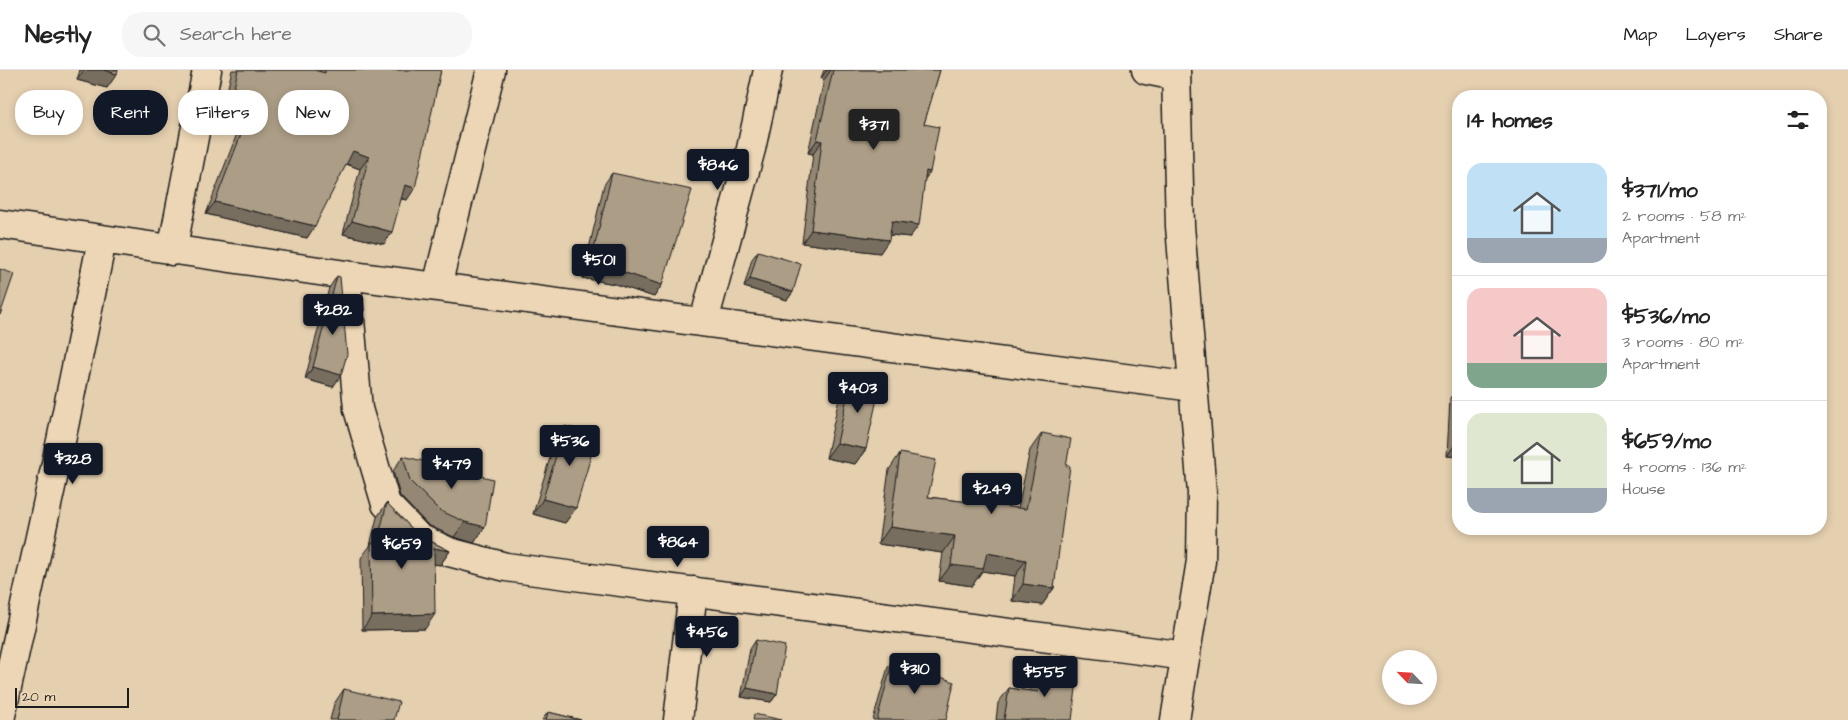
<!DOCTYPE html>
<meta charset="utf-8">
<style>
body{margin:0;font-family:"Architects Daughter",sans-serif;background:#f6f6f6;color:#222;height:100vh;display:flex;flex-direction:column;font-size:19px;white-space:nowrap}
*{box-sizing:border-box;margin:0}
p{font-size:16px;color:#767676}
.icon{flex:none;width:28px;height:28px;fill:none;stroke:currentColor;stroke-width:2;stroke-linecap:round;stroke-linejoin:round}
.map{position:relative;flex:1;overflow:hidden}
.panel{position:absolute;left:1452px;top:20px;width:375px;height:445px;display:flex;flex-direction:column;background:#fff;border-radius:20px;box-shadow:0 2px 8px #0003}
.panel>*{flex:none}
.guide{position:absolute;left:15px;top:20px;width:475px;height:45px;display:flex;gap:10px}
.needle{width:32px;rotate:295deg}
.fabs{position:absolute;left:1382px;top:580px;display:grid;gap:10px}
.fabs a{display:grid;place-items:center;width:55px;height:55px;border-radius:50%;background:#fff;box-shadow:0 2px 8px #0003;font-size:25px}
.scale{position:absolute;left:15px;bottom:12px;width:114px;box-sizing:border-box;padding-left:5px;border:2px solid #1c1c1c;border-top:0;font-size:14px;line-height:18px;white-space:nowrap;color:#1c1c1c;-webkit-text-stroke:4px #ecd6b5;paint-order:stroke}
.price{position:absolute;translate:-50% -42px;padding:0 11px;border-radius:5px;background:#111827;color:#fff;font-size:16px;line-height:32px;filter:drop-shadow(0 1px 2px #0008)}
.price::after{content:'';position:absolute;left:50%;top:30px;width:15px;height:11px;margin-left:-8px;background:inherit;clip-path:polygon(0 0,100% 0,50% 100%)}
.price.active{background:#222;color:#fff}
ul{padding:0;list-style:none}
li{display:flex;align-items:center;gap:15px;height:125px;padding:0 15px}
li+li{border-top:1px solid #e0e0e0}
li span{display:grid;place-items:center;flex:none;width:140px;height:100px;border-radius:15px;color:#555}
li>.icon{margin-inline-start:auto}
span .icon{width:60px;height:60px;fill:#fffc;stroke-width:1}
li b{font-size:21px}
h2{display:flex;justify-content:space-between;align-items:center;height:60px;padding:0 15px;font-size:21px}
.pill{padding:0 18px;border-radius:20px;background:#fff;box-shadow:0 2px 8px #0003;font-size:18px;line-height:45px}
.pill.active{background:#111827;color:#fff}
header{display:flex;align-items:center;gap:30px;box-sizing:border-box;height:70px;padding:0 25px;background:#fff;border-bottom:1px solid #e0e0e0}
header strong{font-size:24px}
nav{display:flex;gap:28px;margin-inline-start:auto;font-size:18px}
.search{width:350px;height:45px;background:#f6f6f6;display:flex;align-items:center;gap:12px;box-sizing:border-box;padding:0 18px;border-radius:20px;color:#767676;font-size:19px}
.map>svg:first-child{display:block}
.lines{fill:none;stroke-linecap:round;stroke-linejoin:round}
.street-casing{stroke:#1c1c1c;stroke-width:31}
.secondary-casing{stroke:#1c1c1c;stroke-width:31}
.street{stroke:#ecd6b5;stroke-width:28}
.secondary{stroke:#ecd6b5;stroke-width:28}
.wall{fill:#948773;stroke:#1c1c1c}
.shaded-wall{fill:#786e5e;stroke:#1c1c1c}
.building{fill:#ac9d86;stroke:#1c1c1c}
</style>
<header>
<strong>Nestly</strong>
<div class="search"><svg class="icon" aria-label="search" viewBox="0 0 24 24"><circle cx="10" cy="10" r="6"/><path d="M15 15l6 6"/></svg>Search here</div>
<nav><a>Map</a><a>Layers</a><a>Share</a></nav>
</header>
<div class="map">
<svg width="1848" height="650" viewBox="0 0 1848 650">
<rect width="100%" height="100%" fill="#e4cfaf"/>
<filter id="ink" filterUnits="userSpaceOnUse"><feTurbulence type="fractalNoise" baseFrequency=".02" numOctaves="2"/><feDisplacementMap in="SourceGraphic" scale="10" xChannelSelector="R" yChannelSelector="G"/><feConvolveMatrix kernelMatrix="1 2 1 2 8 2 1 2 1" color-interpolation-filters="sRGB"/></filter>
<g filter="url(#ink)">
<g class="lines">
<defs>
<path id="street" d="M1146,0L1176,6
M0,154L346,205L1193,317
M172,181L207,0
M346,205L358,339L386,434L419,468L449,482L506,497L1186,586
M437,216L491,0
M704,251L751,79L768,0
M0,650L61,371L102,170
M678,650L693,521"/>
<path id="secondary" d="M1175,650L1201,491L1202,423L1180,156L1176,0"/>
</defs>
<use href="#street" class="street-casing"/>
<use href="#secondary" class="secondary-casing"/>
<use href="#street" class="street"/>
<use href="#secondary" class="secondary"/>
</g>
<path class="wall" d="M78,0H118L107,18L77,10L80,0Z
M232,0H314L320,1V0H441L407,130L401,129L384,174L343,164L360,99L346,94L307,168L206,144L238,61L219,56Z
M824,0H940L924,54L930,102L924,110L910,167L890,165L880,183L802,173L813,84L808,83L824,10L821,8Z
M612,103L662,215L654,227L615,214L582,208L604,115Z
M758,181L793,222L787,230L744,217L752,189Z
M337,206L333,317L305,309L329,218Z
M851,309L866,379L855,394L826,388L840,324Z
M1459,316V387L1447,386L1450,328Z
M565,356L576,438L565,453L533,444L555,371Z
M1042,363L1066,396L1054,518L1042,535L1012,531L1015,506L982,501L972,516L939,511L943,483L878,474L889,400L900,383L928,427L1018,438L1030,380Z
M403,386L485,457L474,473L454,467L428,455L400,426L393,401Z
M387,433L418,465L450,481L440,495L434,494L425,559L362,560L361,488L370,476L377,447Z
M756,570L777,624L771,632L741,627L750,579Z
M893,589L946,650H873L888,597Z
M1041,598L1072,650H996L998,633L1009,618L1029,621L1030,613Z
M344,619L394,650H330L334,634Z
M548,642L581,650H542Z"/>
<path class="shaded-wall" d="M84,0H104L117,4L107,18L77,10Z
M827,0H831L824,10L821,8Z
M228,44L247,49L238,61L219,56Z
M817,70L822,71L813,84L808,83Z
M353,81L369,87L360,99L344,93Z
M926,101L930,102L921,115Z
M405,115L415,118L407,130L396,127Z
M215,132L315,156L307,168L206,144Z
M352,151L392,162L384,174L343,164Z
M892,151L919,155L910,167L883,164Z
M811,160L889,170L880,183L802,173Z
M590,196L623,202L662,215L654,227L615,214L582,208Z
M750,209L793,222L787,230L744,217Z
M313,297L341,305L333,317L305,309Z
M1459,369V387L1447,386Z
M837,373L866,379L855,394L826,388Z
M543,429L576,438L565,453L533,444Z
M465,452L485,457L474,473L454,467Z
M890,457L955,466L943,483L878,474Z
M434,478L450,481L440,495L424,492Z
M987,483L1026,490L1015,506L982,501L972,516L939,511L951,495Z
M1023,514L1054,518L1042,535L1012,531Z
M435,544L425,559L362,560L372,546Z
M747,618L777,624L771,632L741,627Z"/>
<path class="building" d="M104,0H118L117,4Z
M238,0H314L325,3V0H441L415,118L405,115L392,162L352,151L369,87L353,81L315,156L215,132L247,49L228,44Z
M833,0H940L924,54L939,57L930,102L926,101L919,155L892,151L889,170L811,160L822,71L817,70Z
M612,103L692,120L662,215L623,202L590,196Z
M758,181L801,194L793,222L750,209Z
M0,199L14,204L0,245Z
M337,206L340,207L347,284L341,305L313,297Z
M851,309L880,315L866,379L837,373Z
M565,356L597,365L576,438L543,429Z
M1042,363L1071,369L1066,396H1070L1054,518L1023,514L1026,490L987,483L983,499L951,495L955,466L890,457L900,383L936,390L928,427L1026,439Z
M403,386L493,409L485,457L465,452L439,440L410,411Z
M387,433L418,465L450,481L434,478L435,544L372,546L371,473H377Z
M756,570L785,576L777,624L747,618Z
M893,589L954,612L946,650H877Z
M1041,598L1078,603L1072,650H1004L1009,618L1038,622Z
M344,619L399,632L394,650H337Z
M548,642L581,650H546Z
M754,644L782,650H753Z"/>
</g>
</svg>
<div class="fabs">
<a><svg class="needle" viewBox="-14 -14 28 28"><path d="M0-13l5 13h-10z" fill="#e53935"/><path d="M0 13l5-13h-10z" fill="#767676"/></svg></a>
</div>
<div class="scale">20 m</div>
<b class="price active" style="left:874px;top:81px">$371</b>
<b class="price" style="left:718px;top:121px">$846</b>
<b class="price" style="left:599px;top:216px">$501</b>
<b class="price" style="left:333px;top:266px">$282</b>
<b class="price" style="left:858px;top:344px">$403</b>
<b class="price" style="left:570px;top:397px">$536</b>
<b class="price" style="left:73px;top:415px">$328</b>
<b class="price" style="left:452px;top:420px">$479</b>
<b class="price" style="left:992px;top:445px">$249</b>
<b class="price" style="left:678px;top:498px">$864</b>
<b class="price" style="left:402px;top:500px">$659</b>
<b class="price" style="left:707px;top:588px">$456</b>
<b class="price" style="left:915px;top:625px">$310</b>
<b class="price" style="left:1045px;top:628px">$555</b>
<div class="guide">
<a class="pill">Buy</a>
<a class="pill active">Rent</a>
<a class="pill">Filters</a>
<a class="pill">New</a>
</div>
<section class="panel">
<h2>14 homes<svg class="icon" aria-label="filters" viewBox="0 0 24 24"><path d="M4 7h16M4 17h16"/><circle cx="9" cy="7" r="2"/><circle cx="15" cy="17" r="2"/></svg></h2>
<ul>
<li><span style="background:linear-gradient(#bfe0f5 75%,#9aa5b1 0)"><svg class="icon" aria-label="home" viewBox="0 0 24 24"><path d="M3 11l9-7 9 7M6 9v11h12V9"/></svg></span><div><b>$371/mo</b><p>2 rooms · 58 m²</p><p>Apartment</p></div></li>
<li><span style="background:linear-gradient(#f6c9c9 75%,#7fa58c 0)"><svg class="icon" aria-label="home" viewBox="0 0 24 24"><path d="M3 11l9-7 9 7M6 9v11h12V9"/></svg></span><div><b>$536/mo</b><p>3 rooms · 80 m²</p><p>Apartment</p></div></li>
<li><span style="background:linear-gradient(#dfe7d0 75%,#9aa5b1 0)"><svg class="icon" aria-label="home" viewBox="0 0 24 24"><path d="M3 11l9-7 9 7M6 9v11h12V9"/></svg></span><div><b>$659/mo</b><p>4 rooms · 136 m²</p><p>House</p></div></li>
</ul>
</section>
</div>
